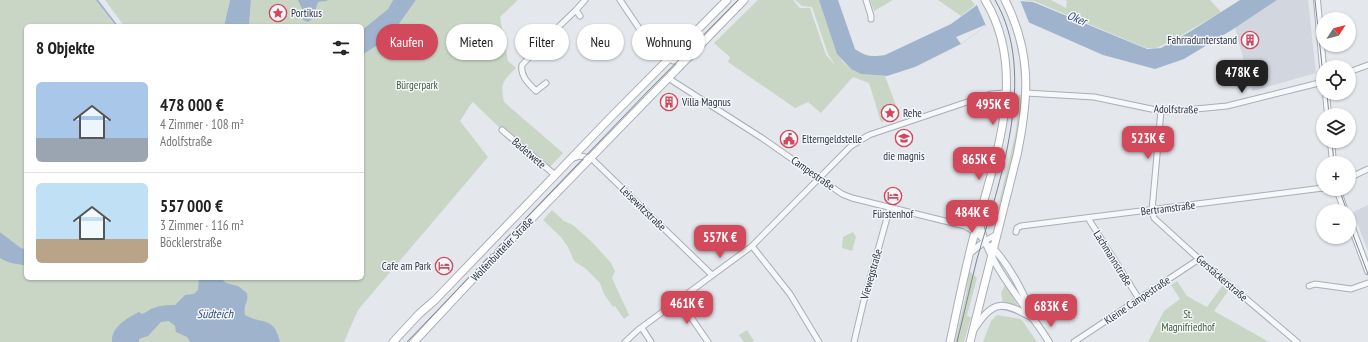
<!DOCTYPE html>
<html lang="de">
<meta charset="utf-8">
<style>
body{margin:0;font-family:"PT Sans Narrow",sans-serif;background:#f6f6f6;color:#222;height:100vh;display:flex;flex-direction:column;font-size:15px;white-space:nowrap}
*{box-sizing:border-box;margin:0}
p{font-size:13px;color:#767676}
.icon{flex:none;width:22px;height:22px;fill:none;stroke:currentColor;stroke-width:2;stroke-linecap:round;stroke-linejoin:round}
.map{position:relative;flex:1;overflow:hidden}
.drawer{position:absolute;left:24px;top:24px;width:340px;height:256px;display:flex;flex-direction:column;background:#fff;border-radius:6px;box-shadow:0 1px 3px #0004}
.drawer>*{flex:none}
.top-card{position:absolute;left:376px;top:24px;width:380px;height:36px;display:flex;gap:8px}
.needle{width:26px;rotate:54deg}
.buttons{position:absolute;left:1316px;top:12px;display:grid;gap:8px}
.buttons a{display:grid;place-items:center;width:40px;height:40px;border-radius:50%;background:#fff;box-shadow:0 1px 3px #0004;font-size:20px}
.price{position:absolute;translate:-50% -34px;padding:0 9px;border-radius:8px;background:#d1495b;color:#fff;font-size:13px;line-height:26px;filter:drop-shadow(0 1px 2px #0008)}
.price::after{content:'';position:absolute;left:50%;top:24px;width:12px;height:9px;margin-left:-6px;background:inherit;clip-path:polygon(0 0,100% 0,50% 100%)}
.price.on{background:#222;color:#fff}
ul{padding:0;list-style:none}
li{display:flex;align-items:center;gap:12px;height:100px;padding:0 12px}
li+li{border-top:1px solid #e0e0e0}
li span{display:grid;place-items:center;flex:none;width:112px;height:80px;border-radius:6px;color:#555}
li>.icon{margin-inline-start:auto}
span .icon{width:48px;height:48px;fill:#fffc;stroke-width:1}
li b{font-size:17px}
h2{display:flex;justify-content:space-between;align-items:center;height:48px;padding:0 12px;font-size:17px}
.pill{padding:0 14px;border-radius:18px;background:#fff;box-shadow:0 1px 3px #0004;font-size:14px;line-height:36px}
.pill.on{background:#d1495b;color:#fff}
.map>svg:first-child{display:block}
.built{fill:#d2d6de}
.green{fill:#c9d6c5}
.water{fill:#9fb4cc}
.pier{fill:#e4e7ec}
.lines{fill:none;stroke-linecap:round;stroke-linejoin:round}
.stream{stroke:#9fb4cc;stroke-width:2}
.minor-casing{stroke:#a9aeb7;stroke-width:7}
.tertiary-casing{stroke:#a9aeb7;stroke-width:8}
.secondary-casing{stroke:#a9aeb7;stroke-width:9}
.minor{stroke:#f7f8fa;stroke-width:5}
.tertiary{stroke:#f7f8fa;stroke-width:6}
.secondary{stroke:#fff;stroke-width:7}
.tram{stroke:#7d8696;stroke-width:1}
.labels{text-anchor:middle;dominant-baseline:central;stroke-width:3;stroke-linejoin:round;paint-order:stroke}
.poi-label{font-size:11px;fill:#2b3445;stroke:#f4f6f9;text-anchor:start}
.park-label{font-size:11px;fill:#3f6138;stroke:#f4f6f9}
.street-label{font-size:11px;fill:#2b3445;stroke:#f4f6f9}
.water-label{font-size:12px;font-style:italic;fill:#34527a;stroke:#f4f6f9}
</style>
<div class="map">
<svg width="1368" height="342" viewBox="0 0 1368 342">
<rect width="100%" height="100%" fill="#e4e7ec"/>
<path class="built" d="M1277,0H1308L1316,73L1252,91L1235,28Z
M1368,205V251L1353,212Z"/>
<path class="green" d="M0,0H96L115,26H26V249L21,248L0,232Z
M105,0H230L224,26H124Z
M251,0H393L388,9L362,30V26H249Z
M416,0H518L500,17L508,61L516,68C503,81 500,83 504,102L563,153L548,169L502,130L473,102L471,104L460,121L488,157L358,310L344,342H0V258C7,263 18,265 26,265V278H362V55L381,43L394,31Z
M758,0H793L800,8H810L826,55L836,66L828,54L812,7L802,6L795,0H819L842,61L851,69L861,74L885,76L900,116L881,122L869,83L853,77L821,113L808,102L795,108L728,62L730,57L714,43Z
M870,0H893L874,11Z
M938,0H971L975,5L961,16Z
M1021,0H1051L1066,8L1067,1L1065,0H1210L1221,12L1178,37L1157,48H1146L1034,1Z
M1019,95H1023L1019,132L997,220L995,219L1016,131Z
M552,210L564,221L573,225L593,243L611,263L615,271L612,278L629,315L624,319L615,306L613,307L604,294L600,283L586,269L574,261L568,247L561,237L543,220Z
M853,232L856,237L852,251L842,248L843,237Z
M969,271L977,278L967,316L971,317L964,342H955L966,295Z
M1177,281L1187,296L1207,307L1223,285L1228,291L1214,311L1269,342H1148L1164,311L1180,299L1171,285Z
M1005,285L1017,304V305L1003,303L1001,293Z
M997,315L1021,319L1037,342H983L991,321Z
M747,330L754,341L752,342H744L739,335Z"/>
<path class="water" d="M230,0H251L249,26H224Z
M298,0H328L326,1L318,2C315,9 316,18 308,22L303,20L302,9Z
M393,0H416L394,31L381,43L362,55V30L388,9Z
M819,0H838L855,49C866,57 872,57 885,55L951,24L977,5L1019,1L1033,2L1147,49L1161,48L1191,31L1240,0H1277L1235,28L1184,59L1155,69L1103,55L1028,22L986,26L961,44L915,67L887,76L861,74L851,69L837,54Z
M0,232L21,248L26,249V265C18,265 7,263 0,258Z
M199,278H221L226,283L238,286L247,293C249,303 243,304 245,315C262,325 274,315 280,342H190L187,337L176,332L175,326L169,321L161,322L148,336L139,339V342H112C111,327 127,318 139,312L142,314C148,312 149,309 154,308C161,305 168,305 175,305L185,295L194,294L198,290Z"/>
<path class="pier" d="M1006,0H1020L1030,25L987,28L976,3Z
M985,25L986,26L961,44L956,37Z"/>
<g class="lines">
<path class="stream" d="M97,0L117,26"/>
<defs>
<path id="minor" d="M620,0L645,37L662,53L673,61H678L686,58
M866,0L871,16V19
M580,16L576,10L585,0
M1349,72L1368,65
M668,78L762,138L842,194L852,198L965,226L975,232L985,241L997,234
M546,83L536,91C529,84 520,76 522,65L546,39L576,10
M1026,93L1094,97L1161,111L1185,110L1227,106L1323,82
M1161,111L1152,210L1154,218L1199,259L1297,342
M502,130L555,175
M571,159L580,156L591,158L712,275
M1349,178L1368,169
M1088,218L1139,299
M1016,232L1017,228L1021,226L1323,188
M752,246L790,294L819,342
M1309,286L1315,284L1351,289L1368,283
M679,300L708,342
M642,328L651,342
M625,342L638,330L752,246L851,146L869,135L991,94L1006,93
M854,342L863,304L890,207
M1074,342L1199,259"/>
<path id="tertiary" d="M1317,0L1323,67
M1326,93L1328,115
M1331,141L1333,163
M1337,189L1345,211
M979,219C987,266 1025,303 1049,342
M1349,220L1368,271
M991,246C1009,264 1021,288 1031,311
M970,253L985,241
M975,328C993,299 1004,302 1031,317"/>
<path id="secondary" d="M393,342L419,314L435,300L611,117L727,0
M414,342L469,283L744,0
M950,342C958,306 965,268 975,232C995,158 1029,72 985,0
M970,342L1017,155C1029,97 1032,54 1005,0"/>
</defs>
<use href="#minor" class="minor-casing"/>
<use href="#tertiary" class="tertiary-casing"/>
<use href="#secondary" class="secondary-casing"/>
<use href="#minor" class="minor"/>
<use href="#tertiary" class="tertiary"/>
<use href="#secondary" class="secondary"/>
<path class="tram" d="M1315,0L1323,75
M1327,93L1329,115
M1332,141L1334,163
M1339,189L1347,211
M1349,224L1368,274
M407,342L647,92L738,0
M957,342C964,314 970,287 977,259C999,183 1039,74 995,0"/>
</g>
<defs>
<symbol id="sight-ring" viewBox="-11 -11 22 22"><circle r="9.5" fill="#f4f6f9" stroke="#d1495b" stroke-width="1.5"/><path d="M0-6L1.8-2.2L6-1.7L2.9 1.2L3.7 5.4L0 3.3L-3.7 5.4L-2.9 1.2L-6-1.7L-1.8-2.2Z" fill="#d1495b"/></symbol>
<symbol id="building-ring" viewBox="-11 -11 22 22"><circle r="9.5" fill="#f4f6f9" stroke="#d1495b" stroke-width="1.5"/><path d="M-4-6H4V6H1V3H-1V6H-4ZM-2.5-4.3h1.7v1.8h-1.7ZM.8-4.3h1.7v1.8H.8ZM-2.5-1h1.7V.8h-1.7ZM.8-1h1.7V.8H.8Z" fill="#d1495b"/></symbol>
<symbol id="school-ring" viewBox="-11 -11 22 22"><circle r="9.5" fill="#f4f6f9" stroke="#d1495b" stroke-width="1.5"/><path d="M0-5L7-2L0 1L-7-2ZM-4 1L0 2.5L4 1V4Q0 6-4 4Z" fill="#d1495b"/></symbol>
<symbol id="civic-ring" viewBox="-11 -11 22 22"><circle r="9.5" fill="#f4f6f9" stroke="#d1495b" stroke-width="1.5"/><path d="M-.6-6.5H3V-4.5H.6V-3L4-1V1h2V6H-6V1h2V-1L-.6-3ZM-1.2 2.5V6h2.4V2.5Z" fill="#d1495b"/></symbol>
<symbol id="hotel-ring" viewBox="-11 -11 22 22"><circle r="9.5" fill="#f4f6f9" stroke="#d1495b" stroke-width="1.5"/><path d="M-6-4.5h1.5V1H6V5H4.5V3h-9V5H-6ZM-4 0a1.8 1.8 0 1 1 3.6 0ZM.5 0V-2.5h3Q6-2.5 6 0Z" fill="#d1495b"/></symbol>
</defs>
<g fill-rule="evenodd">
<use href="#sight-ring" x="268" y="3" width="20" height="20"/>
<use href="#building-ring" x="1240" y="30" width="20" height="20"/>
<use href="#building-ring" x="659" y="92" width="20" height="20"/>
<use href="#sight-ring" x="880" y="103" width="20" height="20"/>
<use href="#school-ring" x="894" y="128" width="20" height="20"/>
<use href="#civic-ring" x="779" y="129" width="20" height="20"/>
<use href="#hotel-ring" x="883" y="186" width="20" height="20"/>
<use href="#hotel-ring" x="434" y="256" width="20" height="20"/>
</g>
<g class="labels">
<g class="poi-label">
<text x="291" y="13">Portikus</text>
<text x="1237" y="40" text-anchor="end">Fahrradunterstand</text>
<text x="682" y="102">Villa Magnus</text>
<text x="903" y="113">Rehe</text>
<text x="802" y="139">Elterngeldstelle</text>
<text x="904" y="156" text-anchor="middle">die magnis</text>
<text x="893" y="214" text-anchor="middle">Fürstenhof</text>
<text x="431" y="266" text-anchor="end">Cafe am Park</text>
</g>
<g class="park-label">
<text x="417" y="85">Bürgerpark</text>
<text x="1188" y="314">St.<tspan x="1188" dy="13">Magnifriedhof</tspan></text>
</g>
<g class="street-label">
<text transform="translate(1176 109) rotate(1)">Adolfstraße</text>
<text transform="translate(529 153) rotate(41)">Badetwete</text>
<text transform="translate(813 173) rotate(35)">Campestraße</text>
<text transform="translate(643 208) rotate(44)">Leisewitzstraße</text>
<text transform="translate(1168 208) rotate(-7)">Bertramstraße</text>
<text transform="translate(502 249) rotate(-46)">Wolfenbütteler Straße</text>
<text transform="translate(1113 258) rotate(58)">Lachmannstraße</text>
<text transform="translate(871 274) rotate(-74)">Viewegstraße</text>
<text transform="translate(1222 278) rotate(41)">Gerstäckerstraße</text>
<text transform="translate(1137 300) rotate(-34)">Kleine Campestraße</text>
</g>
<g class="water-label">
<text transform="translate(1077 18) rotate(22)">Oker</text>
<text x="215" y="313">Südteich</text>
</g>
</g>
</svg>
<div class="buttons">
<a><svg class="needle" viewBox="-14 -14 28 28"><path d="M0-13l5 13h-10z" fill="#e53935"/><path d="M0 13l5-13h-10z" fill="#767676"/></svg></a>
<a><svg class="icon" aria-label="locate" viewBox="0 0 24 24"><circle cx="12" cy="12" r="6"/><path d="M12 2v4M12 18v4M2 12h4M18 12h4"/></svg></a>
<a><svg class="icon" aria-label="layers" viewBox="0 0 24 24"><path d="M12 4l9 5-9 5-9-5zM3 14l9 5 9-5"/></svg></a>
<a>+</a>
<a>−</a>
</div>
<b class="price on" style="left:1242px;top:94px">478K €</b>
<b class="price" style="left:993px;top:126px">495K €</b>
<b class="price" style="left:1148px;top:160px">523K €</b>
<b class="price" style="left:979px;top:181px">865K €</b>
<b class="price" style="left:972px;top:234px">484K €</b>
<b class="price" style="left:720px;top:259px">557K €</b>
<b class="price" style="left:687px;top:325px">461K €</b>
<b class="price" style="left:1051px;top:328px">683K €</b>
<div class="top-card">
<a class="pill on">Kaufen</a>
<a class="pill">Mieten</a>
<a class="pill">Filter</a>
<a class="pill">Neu</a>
<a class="pill">Wohnung</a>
</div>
<section class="drawer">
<h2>8 Objekte<svg class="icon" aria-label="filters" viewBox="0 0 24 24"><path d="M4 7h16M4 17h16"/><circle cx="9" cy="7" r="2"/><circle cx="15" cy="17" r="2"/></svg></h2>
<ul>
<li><span style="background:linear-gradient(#a9c7e8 70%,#9aa5b1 0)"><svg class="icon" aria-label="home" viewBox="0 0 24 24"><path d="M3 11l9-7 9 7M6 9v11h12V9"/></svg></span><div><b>478 000 €</b><p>4 Zimmer · 108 m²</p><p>Adolfstraße</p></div></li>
<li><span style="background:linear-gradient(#bfe0f5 70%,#b9a48a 0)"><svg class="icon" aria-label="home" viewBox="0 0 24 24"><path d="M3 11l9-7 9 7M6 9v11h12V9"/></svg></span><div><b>557 000 €</b><p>3 Zimmer · 116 m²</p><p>Böcklerstraße</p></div></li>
</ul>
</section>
</div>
